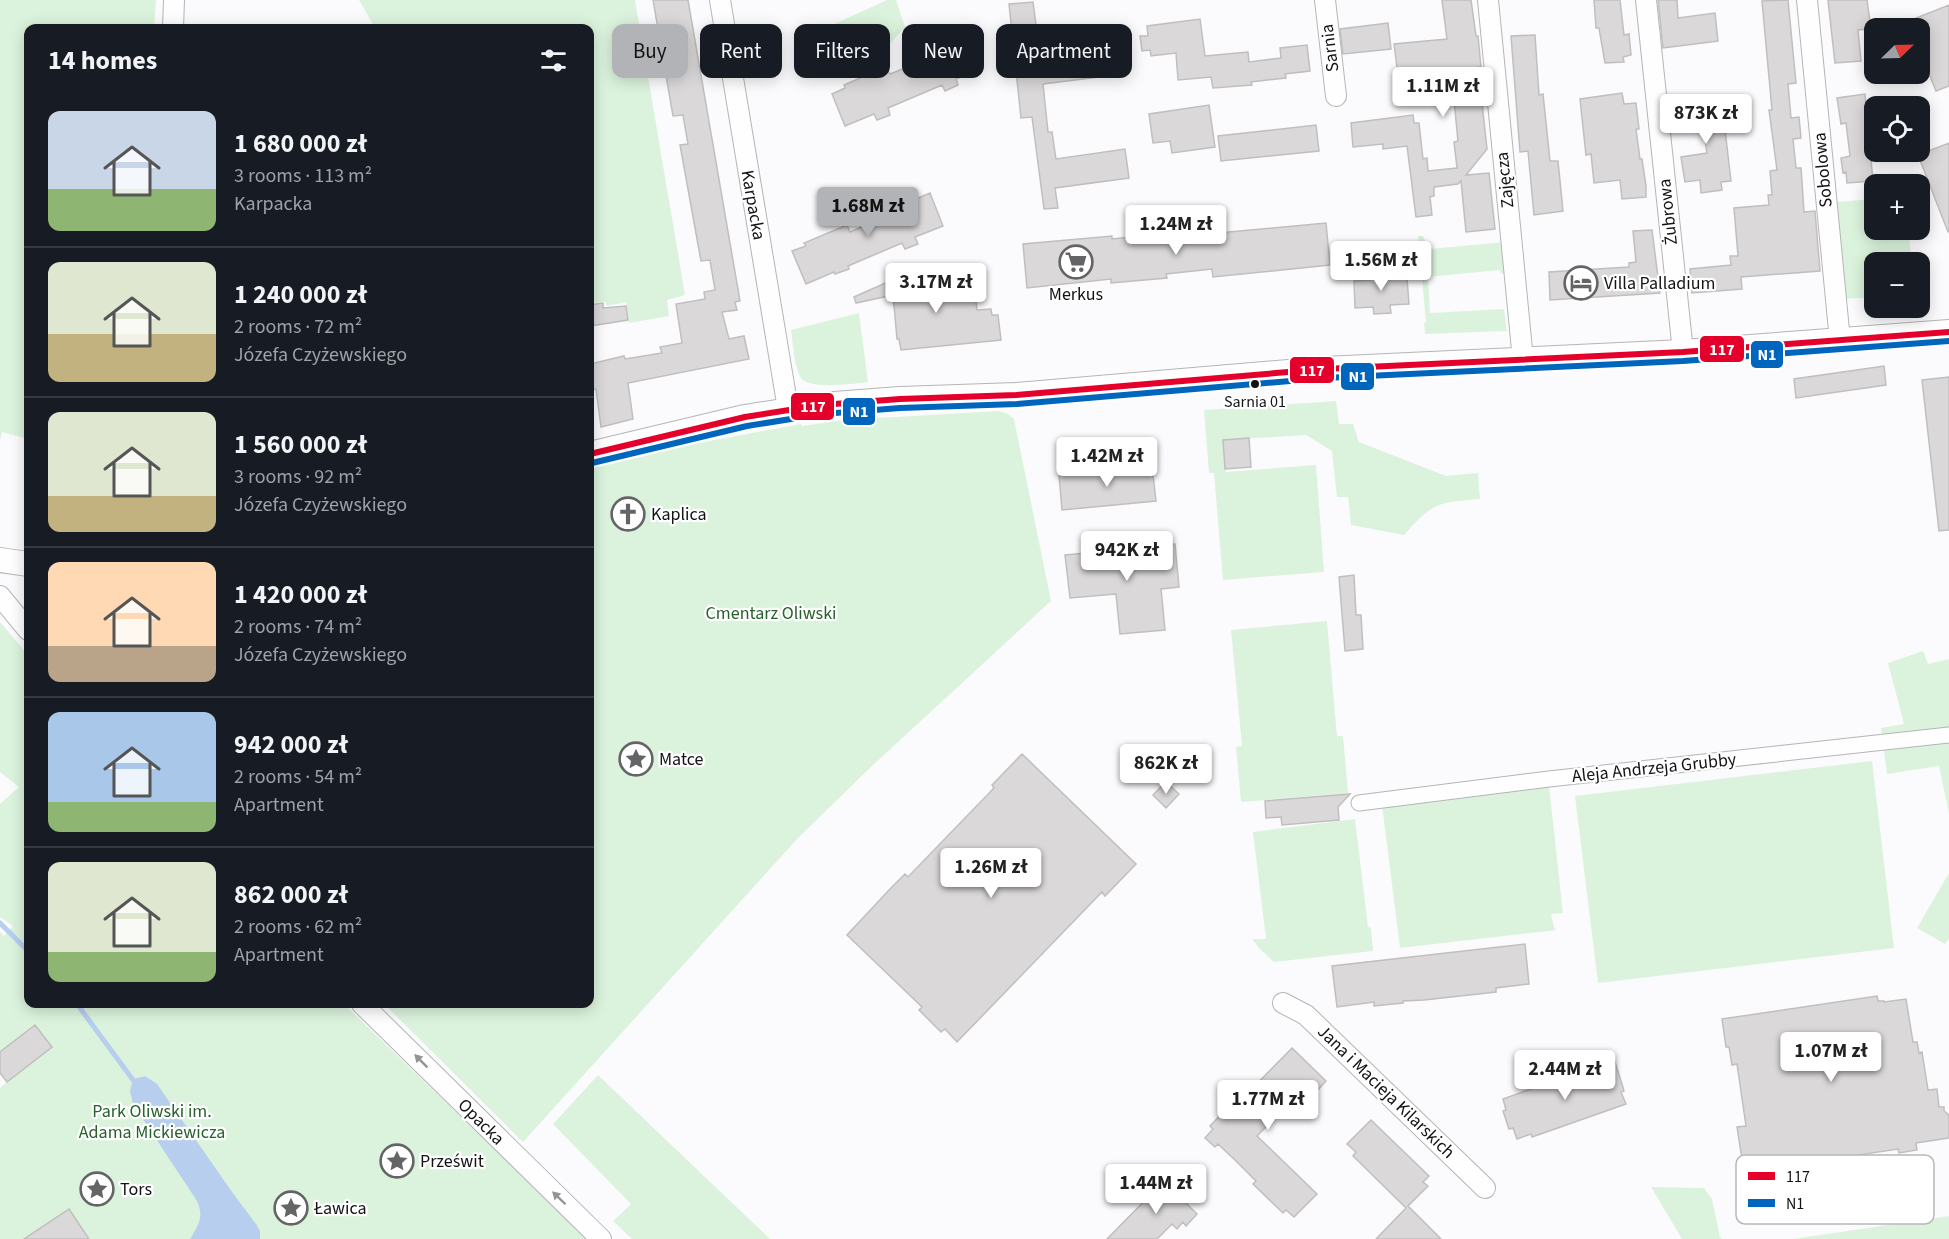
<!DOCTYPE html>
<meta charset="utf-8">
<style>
body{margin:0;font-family:"Source Sans 3",sans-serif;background:#242831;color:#f1f3f6;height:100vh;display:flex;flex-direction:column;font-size:22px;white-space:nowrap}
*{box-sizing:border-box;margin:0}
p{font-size:20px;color:#9ea1a6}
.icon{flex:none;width:33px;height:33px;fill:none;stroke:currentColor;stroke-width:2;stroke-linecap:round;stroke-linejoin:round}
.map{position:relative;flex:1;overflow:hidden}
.drawer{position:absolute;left:24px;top:24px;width:570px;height:984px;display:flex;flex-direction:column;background:#171b24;border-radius:12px;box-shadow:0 3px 15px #0003}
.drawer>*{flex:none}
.hud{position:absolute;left:612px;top:24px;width:570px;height:54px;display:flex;gap:12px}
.needle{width:39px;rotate:67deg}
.buttons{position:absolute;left:1864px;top:18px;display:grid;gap:12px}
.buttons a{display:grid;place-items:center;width:66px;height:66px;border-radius:12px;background:#171b24;box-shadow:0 3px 15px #0003;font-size:30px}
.price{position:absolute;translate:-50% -51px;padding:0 14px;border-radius:6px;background:#fff;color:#222;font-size:20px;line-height:39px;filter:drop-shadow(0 2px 3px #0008)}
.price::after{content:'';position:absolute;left:50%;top:36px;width:18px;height:14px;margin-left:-9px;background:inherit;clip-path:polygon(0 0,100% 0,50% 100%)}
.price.selected{background:#b2b3b6;color:#111}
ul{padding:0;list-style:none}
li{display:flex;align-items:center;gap:18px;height:150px;padding:0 24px}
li+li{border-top:2px solid #363941}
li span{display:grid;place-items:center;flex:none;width:168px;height:120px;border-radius:12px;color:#555}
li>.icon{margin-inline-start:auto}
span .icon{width:72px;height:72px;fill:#fffc;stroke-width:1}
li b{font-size:26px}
h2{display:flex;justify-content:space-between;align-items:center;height:72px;padding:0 24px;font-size:26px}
.pill{padding:0 21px;border-radius:12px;background:#171b24;box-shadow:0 3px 15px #0003;font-size:21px;line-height:54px}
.pill.selected{background:#b2b3b6;color:#111}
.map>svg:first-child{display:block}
.green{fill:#dbf3dd}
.water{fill:#b8ceee}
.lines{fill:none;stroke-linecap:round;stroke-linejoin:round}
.stream{stroke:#b8ceee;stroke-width:5}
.building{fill:#dbd8d9;stroke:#c1bebe;stroke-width:1.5}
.pedestrian-casing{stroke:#b5b4b7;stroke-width:17}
.minor-casing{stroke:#b5b4b7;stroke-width:22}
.tertiary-casing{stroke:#b5b4b7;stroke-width:26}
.pedestrian{stroke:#fefeff;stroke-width:15}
.minor{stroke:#fefeff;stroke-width:20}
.tertiary{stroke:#fefeff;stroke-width:24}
.bus-1-casing{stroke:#fff;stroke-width:10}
.bus-2-casing{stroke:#fff;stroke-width:10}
.bus-1{stroke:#e4002b;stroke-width:6}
.bus-2{stroke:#0065bd;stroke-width:6}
.oneway{fill:#949496}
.bus-dot{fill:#131316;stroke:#fff;stroke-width:2}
.labels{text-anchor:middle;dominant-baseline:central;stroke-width:4.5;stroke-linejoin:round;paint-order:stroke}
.bus-label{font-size:16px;fill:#131316;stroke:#fff}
.street-label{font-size:18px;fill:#131316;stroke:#fff}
.poi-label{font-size:18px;fill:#131316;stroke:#fff;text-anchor:start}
.park-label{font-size:18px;fill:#27612c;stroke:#fff}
.key{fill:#fff;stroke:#b8b8b9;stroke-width:1.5}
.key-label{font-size:16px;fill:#131316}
.line-badge{stroke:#fff;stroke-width:2}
.badge-label{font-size:16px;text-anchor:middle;font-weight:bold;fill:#fff}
</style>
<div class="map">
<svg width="1949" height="1239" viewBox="0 0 1949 1239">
<rect width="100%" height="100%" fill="#fbfbfd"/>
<path class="green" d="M0,0H156L154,28H28V439L2,432L0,440Z
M359,0H635L685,295L667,300L669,316L629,323L626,302L607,306L605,301L590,305V28H375Z
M887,0H896L905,27L888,46L867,52L851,49L813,65L801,39Z
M1875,199V230H1908L1912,262H1875V297L1844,299L1836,202Z
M1418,236H1423L1429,249L1506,242L1507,272L1501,274L1500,270L1428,277L1430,313L1504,309L1507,331L1425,334L1424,323L1426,322Z
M859,313L868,382C854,384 813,389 803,380C794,371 793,342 791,330Z
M1336,401L1339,424H1353L1359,442L1446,476L1478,473L1480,499C1436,503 1434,502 1404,535L1351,525L1348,497H1337L1332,451L1306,435L1223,440L1226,472L1316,465L1324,572L1223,580L1214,473H1209L1204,410Z
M999,411L1008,414L1014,419L1051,601L872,766L798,838L523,1142L384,1004H590V469L704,442L801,424L802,426L877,415L878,418Z
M1327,621L1337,736H1343L1348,793L1241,802L1236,747L1242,746L1231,630Z
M0,622L28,655V1004H344L587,1239H0V1088L7,1082L0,1073V932L4,936L13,926L0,917V804L19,787L0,772Z
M1923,651L1928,664L1949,659V814L1939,766L1887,774L1881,728L1904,724L1888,663Z
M1872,761L1894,948L1598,983L1575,796Z
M1549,786L1563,913L1551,914L1554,927L1556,930L1400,948L1382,805Z
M1355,819L1368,927L1371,928L1373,951L1274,962L1259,948L1252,939H1266L1253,832Z
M1949,873V939L1945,944L1917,928Z
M598,1075L770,1239H632L613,1221L631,1204L553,1124Z
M1651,1187L1704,1188L1712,1199L1720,1237L1722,1239H1682Z
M1949,1216V1239H1793Z"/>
<path class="water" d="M145,1076L157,1084L232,1192L256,1224L260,1231V1239H190C199,1224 204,1217 197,1201L133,1104L130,1091L133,1079Z"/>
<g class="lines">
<path class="stream" d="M0,923L28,951
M77,1004L136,1084"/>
</g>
<path class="building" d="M653,0H688L740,301L735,302L737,310L722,312L729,339L744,336L749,359L628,383L633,419L601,427L596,389L590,390V364L624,356L625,359L662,353L660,347L682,343L676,304L705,299L704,292L715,290L710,260L701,261L680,145L688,144L683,115L673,116Z
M1442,0H1471L1476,36H1478L1481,67H1478L1487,149L1466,175L1489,173L1495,229L1466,232L1461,181L1458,184L1434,187V196L1430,197L1432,215L1416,217L1407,146L1383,149V144L1353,147L1351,123L1413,115L1414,123H1419L1423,159L1427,158L1428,171L1457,168L1454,142L1458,141L1451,70L1398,75L1394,44L1447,39Z
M1594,0H1620L1624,35L1629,34L1631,55L1623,57L1624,62L1605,63L1599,28H1596Z
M1658,0H1677L1678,18L1715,13L1718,41L1663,48Z
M1788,0L1796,83L1788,84L1791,118L1799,117L1801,138L1793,139L1796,168H1801L1804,212L1815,211L1820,271L1741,277L1742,289L1692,293L1690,269L1731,265L1730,256H1738L1734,208L1769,205L1768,195H1772L1770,171L1777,170L1769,110H1772L1762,1Z
M1828,0H1867L1871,29L1858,30L1861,61L1835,63Z
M1033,2L1040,55L1111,47L1115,75L1043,84L1048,132H1052L1056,159L1125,149L1129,178L1055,188L1058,208L1044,209L1032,117L1021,118L1009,4Z
M1949,5V86L1936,91L1920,51V28H1891Z
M1200,19L1205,56L1248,52L1249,62L1281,58L1280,48L1307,45L1310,71L1285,74L1286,78L1251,82L1252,85L1213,88L1211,77L1178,80L1176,53L1151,56L1150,50L1142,51L1140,36H1148L1147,26Z
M1388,23L1391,49L1343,54L1340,29Z
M969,35L983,68L956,79L958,85L945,91L942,85L888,108L890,115L877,120L874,114L845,126L832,94L845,88L844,85L886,67L890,74L915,64L912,56L954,38L956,41Z
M1535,35L1539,95L1543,94L1550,161H1558L1563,211L1534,215L1528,151L1520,152L1511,36Z
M1622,93L1624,104L1636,103L1639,129H1636L1640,159H1642L1646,186V197L1622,199L1620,180L1594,183L1591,154L1586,155L1580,99Z
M1865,94L1873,181L1847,183L1846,172L1843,173L1841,158L1850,156L1846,123L1841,124L1837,98Z
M1715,97L1718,122L1724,121L1731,181L1721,182L1722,190L1701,193L1700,180L1685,182L1681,157L1707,153L1702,122L1679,125L1676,102Z
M1209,105L1215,147L1172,153L1170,141L1153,143L1149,114Z
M1316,125L1319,151L1221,161L1218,136Z
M1949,143V231L1948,232L1918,155Z
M930,193L943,226L915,237L918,244L905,249L902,243L848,266L849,269L835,274L834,272L806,284L792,251L806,246L804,243L847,225L850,232L876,221L873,214L915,196L916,199Z
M1326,223L1330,265L1213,277L1212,269L1166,274L1167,278L1111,283V279L1027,288L1023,244L1112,236V239L1131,237L1132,241Z
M1652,230L1660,293L1550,300L1549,272L1629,267V263L1636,262L1633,231Z
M1389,271L1390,279L1407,278L1409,304L1390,305L1391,313L1374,314L1373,307L1355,308L1354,281L1370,280V272Z
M921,277L923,290L974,283L977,310L991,309L992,315H998L1001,340L901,350L899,339H897L893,295L856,303L854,297L890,281Z
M603,303V308L626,306L628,320L590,326V305Z
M1884,366L1886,385L1796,398L1794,379Z
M1949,377V530L1939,531L1922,380Z
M1249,438L1251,467L1225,469L1223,440Z
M1152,466L1156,501L1062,510L1059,475Z
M1146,542L1147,547L1175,544L1179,587L1161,589L1165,630L1120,634L1116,594L1070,598L1065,555L1130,549L1129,543Z
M1354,575L1356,615H1361L1363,649L1345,651L1339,577Z
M1022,754L1136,864L1105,896L1102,892L957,1042L945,1029L941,1032L919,1010L922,1007L847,935L890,889L905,874L908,877L994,788L992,785Z
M1166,782L1179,794L1166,808L1153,795Z
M1350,794L1338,807L1339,820L1282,825L1281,817L1266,818L1265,801Z
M1525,944L1529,984L1496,988V992L1424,1000L1403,1001V1003L1374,1006V1002L1337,1007L1332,966Z
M1877,996L1878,1001H1884V1002L1906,999L1913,1042H1917L1919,1053L1922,1052L1928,1090L1937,1089L1939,1107H1944V1111L1949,1115V1138L1916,1143L1917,1150L1899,1153L1898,1149L1744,1172L1737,1127L1746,1126L1737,1064L1732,1065L1729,1047H1726L1722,1019Z
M35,1025L52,1047L7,1082L0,1073V1052Z
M1292,1048L1326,1081L1314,1094L1311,1091L1303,1099L1298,1094L1257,1136L1317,1194L1294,1217L1286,1210L1283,1213L1253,1184L1256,1181L1237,1162L1218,1144L1215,1147L1205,1138L1213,1129L1210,1126L1235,1100L1238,1103Z
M1614,1059L1622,1084L1624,1091L1621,1092L1626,1104L1532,1137L1531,1134L1517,1139L1513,1128L1509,1129L1503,1111L1506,1110L1503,1099Z
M1371,1120L1429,1176L1423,1182L1428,1186L1408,1206L1441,1239H1376L1406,1208L1353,1156L1356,1152L1347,1144Z
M1166,1179L1186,1198L1184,1201L1197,1214L1186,1226L1183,1222L1177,1229L1172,1224L1157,1239H1107Z
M69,1209L89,1239H24Z"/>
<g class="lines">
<defs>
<path id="pedestrian" d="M1359,803L1549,779L1949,735"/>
<path id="minor" d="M720,0L788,409
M1325,0L1336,96
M1488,0L1523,360
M1646,0L1683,352
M1807,0L1840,341
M173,28L174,0
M0,596L28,630
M1283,1003L1306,1015L1485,1188
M362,1004L601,1239"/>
<path id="tertiary" d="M590,454L745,417L821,405L900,399L1016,395L1324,369L1683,352L1949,332
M0,560L28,564"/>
</defs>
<use href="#pedestrian" class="pedestrian-casing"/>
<use href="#minor" class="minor-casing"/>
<use href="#tertiary" class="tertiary-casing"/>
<use href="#pedestrian" class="pedestrian"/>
<use href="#minor" class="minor"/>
<use href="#tertiary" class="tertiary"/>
<defs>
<path id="bus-1" d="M590,454L745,417L821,405L900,399L1016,395L1324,369L1683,352L1949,332"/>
<path id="bus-2" d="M592,463L747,426L822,414L900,408L1017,404L1325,378L1683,361L1949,341"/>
</defs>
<use href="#bus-1" class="bus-1-casing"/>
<use href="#bus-2" class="bus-2-casing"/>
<use href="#bus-1" class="bus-1"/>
<use href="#bus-2" class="bus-2"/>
</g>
<defs><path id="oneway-solid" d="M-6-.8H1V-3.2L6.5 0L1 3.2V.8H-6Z" transform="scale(1.5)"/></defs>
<g class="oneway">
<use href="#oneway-solid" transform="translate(421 1061) rotate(-135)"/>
<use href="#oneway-solid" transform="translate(559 1198) rotate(-136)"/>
</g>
<defs>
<symbol id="supermarket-ring" viewBox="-11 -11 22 22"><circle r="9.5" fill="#fff" stroke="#646467" stroke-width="1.5"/><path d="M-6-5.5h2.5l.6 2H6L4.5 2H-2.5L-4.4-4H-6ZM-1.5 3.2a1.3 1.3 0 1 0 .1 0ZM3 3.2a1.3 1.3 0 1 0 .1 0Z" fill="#646467"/></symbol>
<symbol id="hotel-ring" viewBox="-11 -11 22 22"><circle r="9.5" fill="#fff" stroke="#646467" stroke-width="1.5"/><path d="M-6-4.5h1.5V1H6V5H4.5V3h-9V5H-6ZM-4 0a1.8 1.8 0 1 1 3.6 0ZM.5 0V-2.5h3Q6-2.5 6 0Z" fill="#646467"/></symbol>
<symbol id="church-ring" viewBox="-11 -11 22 22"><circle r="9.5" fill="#fff" stroke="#646467" stroke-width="1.5"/><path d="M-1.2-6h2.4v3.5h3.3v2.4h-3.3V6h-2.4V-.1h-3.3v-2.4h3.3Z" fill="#646467"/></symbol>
<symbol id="sight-ring" viewBox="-11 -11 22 22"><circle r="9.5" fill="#fff" stroke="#646467" stroke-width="1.5"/><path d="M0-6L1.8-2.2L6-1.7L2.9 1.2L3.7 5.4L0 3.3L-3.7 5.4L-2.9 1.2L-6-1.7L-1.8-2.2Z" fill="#646467"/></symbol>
</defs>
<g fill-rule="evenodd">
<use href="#supermarket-ring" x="1057" y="243" width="38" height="38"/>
<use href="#hotel-ring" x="1562" y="264" width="38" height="38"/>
<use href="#church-ring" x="609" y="495" width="38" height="38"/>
<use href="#sight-ring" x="617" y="740" width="38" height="38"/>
<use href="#sight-ring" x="378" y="1142" width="38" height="38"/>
<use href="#sight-ring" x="78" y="1170" width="38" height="38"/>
<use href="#sight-ring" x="272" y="1189" width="38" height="38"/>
</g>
<circle class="bus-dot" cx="1255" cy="384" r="5"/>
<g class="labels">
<g class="bus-label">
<text x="1255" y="402">Sarnia 01</text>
</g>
<g class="street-label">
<text transform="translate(1330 48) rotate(-97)">Sarnia</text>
<text transform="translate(1823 170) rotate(-95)">Sobolowa</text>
<text transform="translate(1505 180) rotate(-96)">Zajęcza</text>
<text transform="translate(753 205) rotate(80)">Karpacka</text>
<text transform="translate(1668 212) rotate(-96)">Żubrowa</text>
<text transform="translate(1654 768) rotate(-6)">Aleja Andrzeja Grubby</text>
<text transform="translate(1386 1092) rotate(44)">Jana i Macieja Kilarskich</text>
<text transform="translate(481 1122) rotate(45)">Opacka</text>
</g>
<g class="poi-label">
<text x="1604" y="283">Villa Palladium</text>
<text x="1076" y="294" text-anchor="middle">Merkus</text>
<text x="651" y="514">Kaplica</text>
<text x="659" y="759">Matce</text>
<text x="420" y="1161">Prześwit</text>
<text x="120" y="1189">Tors</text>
<text x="314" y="1208">Ławica</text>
</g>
<g class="park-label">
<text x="771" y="613">Cmentarz Oliwski</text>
<text x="152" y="1111">Park Oliwski im.<tspan x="152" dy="21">Adama Mickiewicza</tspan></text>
</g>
</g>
<rect x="1736" y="1155" width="198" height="69" rx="9" class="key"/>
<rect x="1748" y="1172" width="27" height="8" fill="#e4002b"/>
<rect x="1748" y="1199" width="27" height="8" fill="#0065bd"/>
<g class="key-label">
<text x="1786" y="1182">117</text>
<text x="1786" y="1209">N1</text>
</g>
<g class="line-badge">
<rect x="1699" y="335" width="46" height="28" rx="6" fill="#e4002b"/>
<rect x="1750" y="340" width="34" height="29" rx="6" fill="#0065bd"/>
<rect x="1289" y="356" width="46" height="28" rx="6" fill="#e4002b"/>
<rect x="1340" y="362" width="35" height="29" rx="6" fill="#0065bd"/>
<rect x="790" y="392" width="45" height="29" rx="6" fill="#e4002b"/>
<rect x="842" y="397" width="34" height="29" rx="6" fill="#0065bd"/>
</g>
<g class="badge-label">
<text x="1722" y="355">117</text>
<text x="1767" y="360">N1</text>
<text x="1312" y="376">117</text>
<text x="1358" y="382">N1</text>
<text x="813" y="412">117</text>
<text x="859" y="417">N1</text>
</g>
</svg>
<div class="buttons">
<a><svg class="needle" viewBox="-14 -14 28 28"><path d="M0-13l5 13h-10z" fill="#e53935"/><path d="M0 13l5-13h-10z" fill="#9ea1a6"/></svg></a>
<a><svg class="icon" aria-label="locate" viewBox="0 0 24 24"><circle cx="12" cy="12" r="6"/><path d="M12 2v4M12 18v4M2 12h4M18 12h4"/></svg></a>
<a>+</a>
<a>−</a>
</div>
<b class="price" style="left:1443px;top:118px">1.11M zł</b>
<b class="price" style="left:1706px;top:145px">873K zł</b>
<b class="price selected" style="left:868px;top:238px">1.68M zł</b>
<b class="price" style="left:1176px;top:256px">1.24M zł</b>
<b class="price" style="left:1381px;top:292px">1.56M zł</b>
<b class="price" style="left:936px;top:314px">3.17M zł</b>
<b class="price" style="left:1107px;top:488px">1.42M zł</b>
<b class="price" style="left:1127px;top:582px">942K zł</b>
<b class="price" style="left:1166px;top:795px">862K zł</b>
<b class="price" style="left:991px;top:899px">1.26M zł</b>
<b class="price" style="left:1831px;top:1083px">1.07M zł</b>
<b class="price" style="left:1565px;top:1101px">2.44M zł</b>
<b class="price" style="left:1268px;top:1131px">1.77M zł</b>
<b class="price" style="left:1156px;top:1215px">1.44M zł</b>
<div class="hud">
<a class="pill selected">Buy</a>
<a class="pill">Rent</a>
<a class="pill">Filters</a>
<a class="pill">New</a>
<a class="pill">Apartment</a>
</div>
<section class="drawer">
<h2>14 homes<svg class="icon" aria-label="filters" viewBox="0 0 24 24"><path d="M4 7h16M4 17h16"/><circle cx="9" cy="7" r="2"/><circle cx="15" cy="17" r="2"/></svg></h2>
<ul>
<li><span style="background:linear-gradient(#c9d6e8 65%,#8fb573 0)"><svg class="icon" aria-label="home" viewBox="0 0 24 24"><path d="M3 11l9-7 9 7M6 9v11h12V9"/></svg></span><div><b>1 680 000 zł</b><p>3 rooms · 113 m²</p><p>Karpacka</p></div></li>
<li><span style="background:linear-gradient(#dfe7d0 60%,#c2b280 0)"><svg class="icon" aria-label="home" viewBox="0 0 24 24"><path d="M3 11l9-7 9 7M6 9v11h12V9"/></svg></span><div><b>1 240 000 zł</b><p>2 rooms · 72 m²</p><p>Józefa Czyżewskiego</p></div></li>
<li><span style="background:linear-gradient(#dfe7d0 70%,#c2b280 0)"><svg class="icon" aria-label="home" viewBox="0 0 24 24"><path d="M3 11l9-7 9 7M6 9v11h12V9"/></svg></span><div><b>1 560 000 zł</b><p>3 rooms · 92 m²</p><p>Józefa Czyżewskiego</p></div></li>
<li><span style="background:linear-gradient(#ffd9b3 70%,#b9a48a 0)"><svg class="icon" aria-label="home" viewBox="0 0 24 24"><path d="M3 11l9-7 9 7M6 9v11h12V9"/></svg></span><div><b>1 420 000 zł</b><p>2 rooms · 74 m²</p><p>Józefa Czyżewskiego</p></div></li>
<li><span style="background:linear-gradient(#a9c7e8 75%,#8fb573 0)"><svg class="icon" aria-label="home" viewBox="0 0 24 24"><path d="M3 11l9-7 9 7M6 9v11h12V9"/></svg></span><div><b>942 000 zł</b><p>2 rooms · 54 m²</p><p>Apartment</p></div></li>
<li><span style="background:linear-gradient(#dfe7d0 75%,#8fb573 0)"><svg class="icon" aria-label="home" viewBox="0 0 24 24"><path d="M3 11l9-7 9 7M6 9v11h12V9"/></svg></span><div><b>862 000 zł</b><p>2 rooms · 62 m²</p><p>Apartment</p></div></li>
</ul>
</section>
</div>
